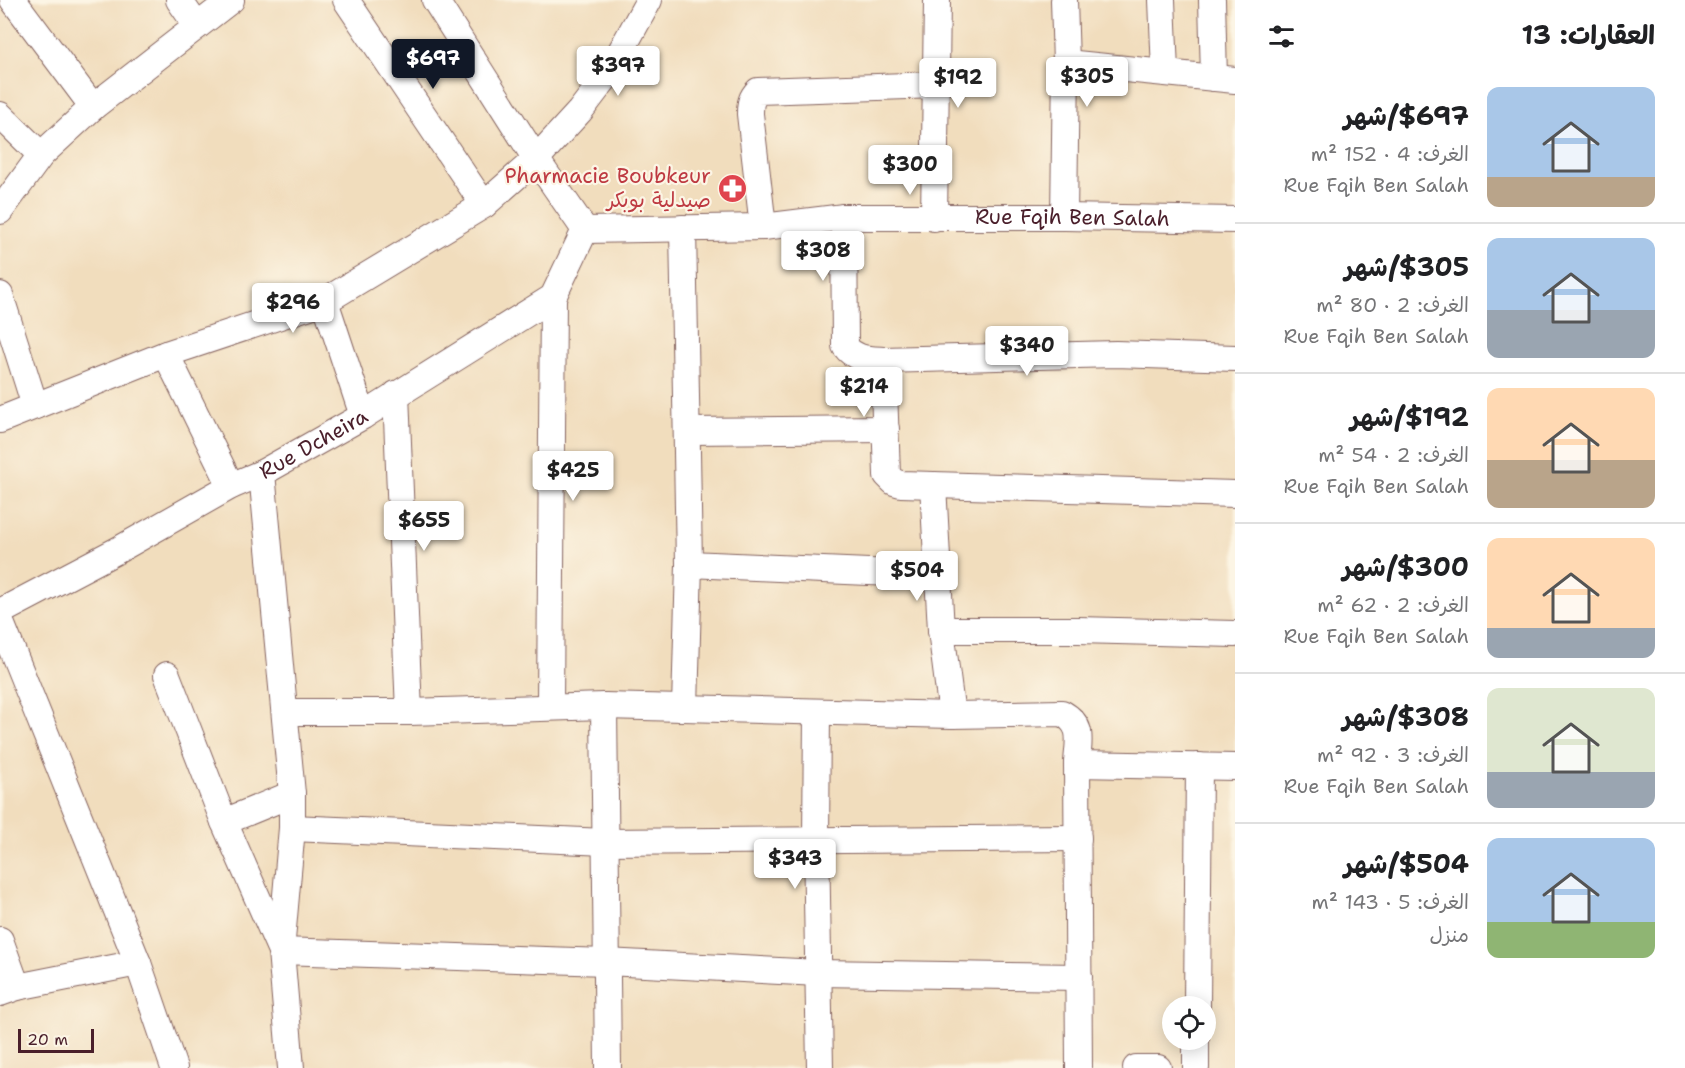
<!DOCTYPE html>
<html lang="ar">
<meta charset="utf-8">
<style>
body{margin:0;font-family:"Shantell Sans","Playpen Sans Arabic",sans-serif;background:#f6f6f6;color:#202124;direction:rtl;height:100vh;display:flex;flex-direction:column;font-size:22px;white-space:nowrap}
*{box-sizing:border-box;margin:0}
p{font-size:20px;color:#757577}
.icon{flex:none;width:33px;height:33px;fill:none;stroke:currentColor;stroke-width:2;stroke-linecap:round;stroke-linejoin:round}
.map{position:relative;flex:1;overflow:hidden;direction:ltr}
.panel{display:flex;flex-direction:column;background:#fff;width:450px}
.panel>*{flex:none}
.buttons{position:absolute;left:1162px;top:996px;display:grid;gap:12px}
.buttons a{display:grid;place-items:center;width:54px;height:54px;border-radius:50%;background:#fff;box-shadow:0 3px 15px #0003;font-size:30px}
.scale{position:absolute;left:18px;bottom:15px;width:76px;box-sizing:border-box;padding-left:6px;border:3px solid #4a1f2b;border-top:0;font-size:16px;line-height:21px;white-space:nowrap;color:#4a1f2b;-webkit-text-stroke:4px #fcf5e5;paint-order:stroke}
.price{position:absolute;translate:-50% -51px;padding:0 14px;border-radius:6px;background:#fff;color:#222;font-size:20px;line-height:39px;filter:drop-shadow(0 2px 3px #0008)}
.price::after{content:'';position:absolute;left:50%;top:36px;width:18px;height:14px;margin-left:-9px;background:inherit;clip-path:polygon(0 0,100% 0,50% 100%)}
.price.current{background:#111827;color:#fff}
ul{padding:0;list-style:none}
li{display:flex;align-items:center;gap:18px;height:150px;padding:0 30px}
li+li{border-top:2px solid #e0e0e0}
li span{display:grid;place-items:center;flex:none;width:168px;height:120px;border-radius:12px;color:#555}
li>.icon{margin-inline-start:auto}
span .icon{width:72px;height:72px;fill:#fffc;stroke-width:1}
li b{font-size:26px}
h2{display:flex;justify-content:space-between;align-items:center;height:72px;padding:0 30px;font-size:26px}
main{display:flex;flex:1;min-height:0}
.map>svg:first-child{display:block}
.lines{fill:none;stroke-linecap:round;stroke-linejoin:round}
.minor-casing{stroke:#84625e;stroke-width:28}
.minor{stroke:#fff;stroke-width:26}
.labels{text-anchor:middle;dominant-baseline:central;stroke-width:4.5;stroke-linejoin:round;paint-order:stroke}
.health-label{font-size:21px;fill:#be3a42;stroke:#fcf5e5;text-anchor:end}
.street-label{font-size:21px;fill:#4a1f2b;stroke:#fcf5e5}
</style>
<main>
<section class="panel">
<h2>العقارات: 13<svg class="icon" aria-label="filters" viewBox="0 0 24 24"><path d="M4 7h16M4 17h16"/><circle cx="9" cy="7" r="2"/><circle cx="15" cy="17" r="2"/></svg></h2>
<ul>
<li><span style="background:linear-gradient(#a9c7e8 75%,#b9a48a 0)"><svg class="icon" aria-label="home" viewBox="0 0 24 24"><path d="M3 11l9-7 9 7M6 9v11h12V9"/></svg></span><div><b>$697/شهر</b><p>الغرف: 4 · 152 m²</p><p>Rue Fqih Ben Salah</p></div></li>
<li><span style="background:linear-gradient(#a9c7e8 60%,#9aa5b1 0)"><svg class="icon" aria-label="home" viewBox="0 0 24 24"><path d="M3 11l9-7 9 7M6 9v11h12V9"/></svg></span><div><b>$305/شهر</b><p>الغرف: 2 · 80 m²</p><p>Rue Fqih Ben Salah</p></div></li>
<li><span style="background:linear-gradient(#ffd9b3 60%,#b9a48a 0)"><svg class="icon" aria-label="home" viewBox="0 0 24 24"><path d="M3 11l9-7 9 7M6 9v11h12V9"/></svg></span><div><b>$192/شهر</b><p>الغرف: 2 · 54 m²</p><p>Rue Fqih Ben Salah</p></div></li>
<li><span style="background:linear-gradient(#ffd9b3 75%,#9aa5b1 0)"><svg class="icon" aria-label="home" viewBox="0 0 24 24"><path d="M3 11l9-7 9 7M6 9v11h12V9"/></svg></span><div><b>$300/شهر</b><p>الغرف: 2 · 62 m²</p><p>Rue Fqih Ben Salah</p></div></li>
<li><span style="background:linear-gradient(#dfe7d0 70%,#9aa5b1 0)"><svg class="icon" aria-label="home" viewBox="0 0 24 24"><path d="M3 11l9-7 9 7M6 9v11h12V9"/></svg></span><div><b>$308/شهر</b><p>الغرف: 3 · 92 m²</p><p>Rue Fqih Ben Salah</p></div></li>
<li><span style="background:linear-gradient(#a9c7e8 70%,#8fb573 0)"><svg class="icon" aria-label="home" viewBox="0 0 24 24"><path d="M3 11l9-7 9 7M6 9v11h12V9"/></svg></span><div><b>$504/شهر</b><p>الغرف: 5 · 143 m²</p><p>منزل</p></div></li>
</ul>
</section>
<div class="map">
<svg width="1235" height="1068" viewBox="0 0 1235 1068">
<rect width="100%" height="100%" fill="#fcf5e5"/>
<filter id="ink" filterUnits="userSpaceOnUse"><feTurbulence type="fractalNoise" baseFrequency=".0167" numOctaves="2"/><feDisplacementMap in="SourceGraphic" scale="12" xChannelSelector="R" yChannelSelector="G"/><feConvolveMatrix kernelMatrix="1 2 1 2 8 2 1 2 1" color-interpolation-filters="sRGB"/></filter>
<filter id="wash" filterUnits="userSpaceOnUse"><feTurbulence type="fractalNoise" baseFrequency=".008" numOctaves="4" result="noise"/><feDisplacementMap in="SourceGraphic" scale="24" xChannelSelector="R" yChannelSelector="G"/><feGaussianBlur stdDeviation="1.35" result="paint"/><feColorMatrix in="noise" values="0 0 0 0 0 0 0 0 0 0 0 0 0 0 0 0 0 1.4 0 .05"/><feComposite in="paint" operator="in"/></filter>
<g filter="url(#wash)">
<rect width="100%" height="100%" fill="#f1ddbd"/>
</g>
<g filter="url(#ink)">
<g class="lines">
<defs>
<g id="minor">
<path d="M13,0L93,107"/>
<path d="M179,0L197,26"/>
<path d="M346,0L484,205"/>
<path d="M435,0L536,159L585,230"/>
<path d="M1162,0L1165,72"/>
<path d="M1212,0L1214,78"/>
<path d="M1066,63L1235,80"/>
<path d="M0,115L41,155"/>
<path d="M0,211L41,155L93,107L231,0"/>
<path d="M844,217L845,346C854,359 868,359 883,360L1116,354L1235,358"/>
<path d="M1064,217L1066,63L1064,0"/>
<path d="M934,218L937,0"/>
<path d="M763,227L750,114C750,104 751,98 758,91L937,85"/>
<path d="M683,228L689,564L685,707"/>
<path id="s1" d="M585,230L763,227L844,217H1064L1235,220"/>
<path d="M0,295L35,406"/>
<path d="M325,301L363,416"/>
<path d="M166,354L231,486"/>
<path d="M883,360L887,475L894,482L901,484L1235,494"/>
<path d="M396,394L409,712"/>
<path d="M0,420L166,354L325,301L484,205L536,159L580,111L609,73L649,0"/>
<path d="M688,431L886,429"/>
<path d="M262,473L292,794V828L281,951L291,1068"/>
<path d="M933,485L941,630L952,715"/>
<path d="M689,564L937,575"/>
<path id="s2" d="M0,612L118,550L231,486L262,473L363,416L553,297L585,230"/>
<path d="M0,620L138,963L174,1068"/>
<path d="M941,630H1078L1235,634"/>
<path d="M167,675L224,822L281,951L606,962L818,973L1079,977"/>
<path d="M604,706L608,1068"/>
<path d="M550,707L553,297"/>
<path d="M285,712H409L604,706L952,715L1062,713C1085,726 1078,741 1077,764L1079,1068"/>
<path d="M817,712L816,841L820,1068"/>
<path d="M1077,764L1235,767"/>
<path d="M224,822L292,794"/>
<path d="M292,828L605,842L1078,838"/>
<path d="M0,940L17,987"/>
<path d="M0,993L17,987L138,963"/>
<path d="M1197,1006L1199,766"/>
<path d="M1136,1068H1158"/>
<path d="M1196,1068V1040"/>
</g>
</defs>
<use href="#minor" class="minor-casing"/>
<use href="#minor" class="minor"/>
</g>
</g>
<defs>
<symbol id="pharmacy-disc" viewBox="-11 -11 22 22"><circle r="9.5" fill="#e0444e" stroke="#fcf5e5"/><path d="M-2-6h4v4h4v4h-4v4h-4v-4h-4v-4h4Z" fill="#fff"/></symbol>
</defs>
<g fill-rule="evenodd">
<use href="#pharmacy-disc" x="716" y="172" width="33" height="33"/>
</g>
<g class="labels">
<g class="health-label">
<text x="711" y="176">Pharmacie Boubkeur<tspan x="711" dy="24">صيدلية بوبكر</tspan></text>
</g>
<g class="street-label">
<text stroke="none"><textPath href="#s1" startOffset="488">Rue Fqih Ben Salah</textPath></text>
<text stroke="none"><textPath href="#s2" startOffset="356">Rue Dcheira</textPath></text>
</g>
</g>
</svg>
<div class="buttons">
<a><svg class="icon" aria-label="locate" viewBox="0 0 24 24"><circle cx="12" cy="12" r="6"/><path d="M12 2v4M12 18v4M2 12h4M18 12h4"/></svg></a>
</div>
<div class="scale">20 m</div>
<b class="price current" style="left:433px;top:90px">$697</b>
<b class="price" style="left:618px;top:97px">$397</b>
<b class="price" style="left:1087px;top:108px">$305</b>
<b class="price" style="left:958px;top:109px">$192</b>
<b class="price" style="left:910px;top:196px">$300</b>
<b class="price" style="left:823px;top:282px">$308</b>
<b class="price" style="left:293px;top:334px">$296</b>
<b class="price" style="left:1027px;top:377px">$340</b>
<b class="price" style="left:864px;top:418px">$214</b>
<b class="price" style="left:573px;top:502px">$425</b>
<b class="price" style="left:424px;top:552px">$655</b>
<b class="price" style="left:917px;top:602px">$504</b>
<b class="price" style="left:795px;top:890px">$343</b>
</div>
</main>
